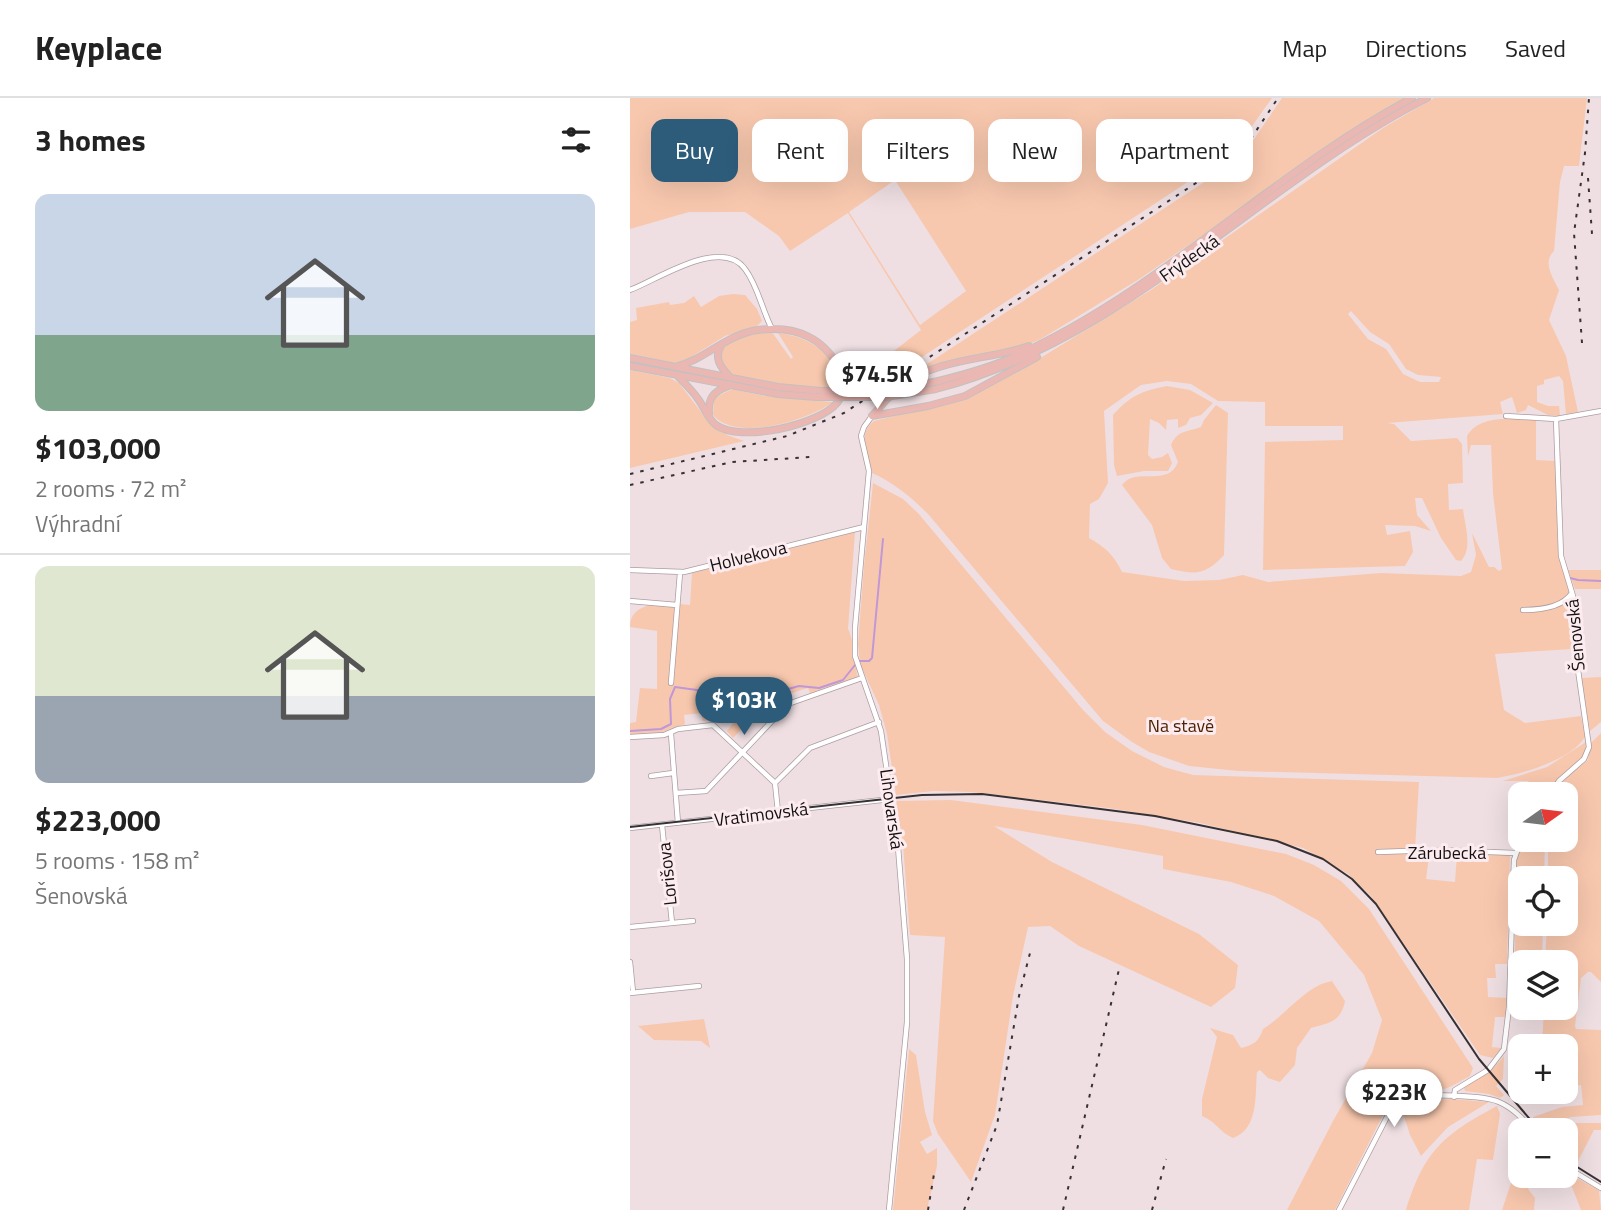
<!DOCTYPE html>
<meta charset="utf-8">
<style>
body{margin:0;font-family:"Titillium Web",sans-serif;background:#f6f6f6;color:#222;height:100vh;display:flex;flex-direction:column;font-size:26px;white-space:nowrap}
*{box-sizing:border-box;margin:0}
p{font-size:23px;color:#767676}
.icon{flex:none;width:38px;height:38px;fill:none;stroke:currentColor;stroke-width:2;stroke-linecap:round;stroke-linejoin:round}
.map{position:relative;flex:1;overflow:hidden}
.panel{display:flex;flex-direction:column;background:#fff;width:630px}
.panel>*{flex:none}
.banner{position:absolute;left:21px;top:21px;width:665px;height:63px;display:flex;gap:14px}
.needle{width:46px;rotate:76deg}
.tools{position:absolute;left:878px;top:684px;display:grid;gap:14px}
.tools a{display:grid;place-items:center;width:70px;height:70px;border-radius:14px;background:#fff;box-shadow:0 7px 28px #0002;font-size:35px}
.price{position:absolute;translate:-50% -60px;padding:0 16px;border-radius:24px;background:#fff;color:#222;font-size:23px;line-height:46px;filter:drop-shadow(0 2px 4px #0008)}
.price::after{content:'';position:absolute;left:50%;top:42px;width:21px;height:16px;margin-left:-10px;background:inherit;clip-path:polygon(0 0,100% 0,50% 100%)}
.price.selected{background:#2d5b7a;color:#fff}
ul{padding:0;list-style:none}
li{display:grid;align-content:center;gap:14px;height:371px;padding:0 35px}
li+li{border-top:2px solid #e0e0e0}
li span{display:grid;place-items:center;height:217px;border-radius:14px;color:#555}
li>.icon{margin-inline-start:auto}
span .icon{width:126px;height:126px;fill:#fffc;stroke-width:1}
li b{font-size:30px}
h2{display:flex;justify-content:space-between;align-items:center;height:84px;padding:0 35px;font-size:30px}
.chip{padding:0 24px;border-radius:14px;background:#fff;box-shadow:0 7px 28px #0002;font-size:24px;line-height:63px}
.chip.selected{background:#2d5b7a;color:#fff}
header{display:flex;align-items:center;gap:42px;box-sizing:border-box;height:98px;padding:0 35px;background:#fff;border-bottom:2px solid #e0e0e0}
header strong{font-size:33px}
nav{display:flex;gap:38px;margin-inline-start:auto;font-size:24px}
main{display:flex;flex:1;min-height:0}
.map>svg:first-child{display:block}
.green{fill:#f8c8ae;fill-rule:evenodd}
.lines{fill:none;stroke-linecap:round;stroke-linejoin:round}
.stream{stroke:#c097d7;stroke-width:2}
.minor-casing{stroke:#ac9da1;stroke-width:6}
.major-casing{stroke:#c2c1c1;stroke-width:8}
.minor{stroke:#fff;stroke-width:4.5}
.major{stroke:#ebb7b2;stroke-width:6}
.tram{stroke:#383133;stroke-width:2}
.rail{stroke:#383133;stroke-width:2;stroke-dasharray:3.5 7;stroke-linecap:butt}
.major-bridge-casing{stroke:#c2c1c1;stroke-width:8;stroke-linecap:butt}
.major-bridge{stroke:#ebb7b2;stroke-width:6}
.labels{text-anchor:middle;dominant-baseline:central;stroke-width:6;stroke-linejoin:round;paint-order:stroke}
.street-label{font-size:18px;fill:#151011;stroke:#fcecf0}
.park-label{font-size:18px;fill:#4f2203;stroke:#fcecf0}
</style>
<header>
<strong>Keyplace</strong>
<nav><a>Map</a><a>Directions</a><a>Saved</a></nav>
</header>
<main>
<section class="panel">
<h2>3 homes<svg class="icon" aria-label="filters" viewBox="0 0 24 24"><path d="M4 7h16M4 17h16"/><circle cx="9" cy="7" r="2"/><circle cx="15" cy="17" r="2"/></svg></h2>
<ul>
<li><span style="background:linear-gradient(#c9d6e8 65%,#7fa58c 0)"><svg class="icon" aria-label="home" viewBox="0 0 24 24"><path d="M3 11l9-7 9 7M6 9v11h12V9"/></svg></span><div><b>$103,000</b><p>2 rooms · 72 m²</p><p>Výhradní</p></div></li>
<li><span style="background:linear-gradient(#dfe7d0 60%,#9aa5b1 0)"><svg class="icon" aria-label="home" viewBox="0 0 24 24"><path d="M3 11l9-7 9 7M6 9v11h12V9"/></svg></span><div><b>$223,000</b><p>5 rooms · 158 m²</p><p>Šenovská</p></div></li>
</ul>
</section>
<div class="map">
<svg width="971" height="1112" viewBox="0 0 971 1112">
<rect width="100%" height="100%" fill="#efdfe3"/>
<path class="green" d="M0,0H642L615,38L582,68L245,290H224V284L291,232L218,115L160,153L149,138L115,114H59L0,131ZM265,82L336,193L290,227L219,114Z
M652,0H775L746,17L511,180L411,241L397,247L309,267L282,276L588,75L622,44Z
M804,0H957L949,68H934L930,84L924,153C912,164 923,180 929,192L919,222L936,258L948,314L936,316L933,283L929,278L914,282V286L907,288V304L918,308H929L930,318L918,317L898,307L896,312L887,315L882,299L870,304L873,316L757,325L764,326L781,343L827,340L832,346L833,385L818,386L819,412L833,411C835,428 843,450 831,463L826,462L811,440L792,400H785L787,417L801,433L785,428L755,427L757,437L780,433L783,454L775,468L633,472L635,344L713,342V328H635V304L588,303L561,286L537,283L511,287L474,313L478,385L469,401L460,406L459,440C475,449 484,457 492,474L554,483L589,482L613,477L638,484L751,475L831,478L841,474L846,457L842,435L859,469H864L869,473L872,471L863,395L861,347H841L838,358L837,338C850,316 883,321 906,322V362L925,363L928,452L940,493L942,551L865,556L874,612L895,625L951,618L955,639C941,662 892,676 867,680L608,673L559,668L519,654L502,644L473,623L298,416C281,399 264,385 242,375C237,357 227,336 244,323L340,299L394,270L521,192L753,30ZM721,213L740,234L759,246L776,271L788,277L811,279L809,284H790L773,276L756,251L738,241L718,216Z
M103,196L115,197L127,211L132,223L126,229L95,238L58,261L44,265L0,256V224L7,222L6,210L39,204L40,207L54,205L64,198L71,209L89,198Z
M142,234L161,261L163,259L148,235C177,238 202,253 210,282L206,290C186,289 111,286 98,274C94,270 92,264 89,260L93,248C107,239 124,235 142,234Z
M0,272L40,280L49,285L81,327L97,337L114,343L0,370Z
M537,288L560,292L583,305L571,317L560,320L556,327L548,330V321L537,322L536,332L529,325L520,321L518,357L522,361L532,359L538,355L542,365L538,373H514L487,378L484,367L483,317C501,297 512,293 537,288Z
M102,291L130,297L203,304C179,322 106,345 83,317L84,300Z
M586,307L598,315L594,457C575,477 567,477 541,471L532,460L522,427L492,387C506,368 538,390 548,364L541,347C547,332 558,334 571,329L574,322Z
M243,385L273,401L288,415L453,612L475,634L502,653L534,669L563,677L789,684L785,752H800L796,781L825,784L827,755L880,757L877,866H865L866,880H857L858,899L878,900L877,919H865L862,949L871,950L863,960L850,957L741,798L718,776L673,750L570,725L478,710L341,694L304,693L266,697L257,636L249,607L230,566L228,546L234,468Z
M225,434L218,531C224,541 224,566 228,579L180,595L178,590C137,602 133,609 103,640L97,633L104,624L90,612L82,622L73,623L71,615L54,617L55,626L32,634L0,639V625L6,624L10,590L27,591V533L0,529C0,501 40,505 60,507L62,475Z
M938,472H971V491H945Z
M971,579V624L960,633L951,580Z
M971,635V884L961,874H958L951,880L945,928L946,931L971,932V1017L941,1019L910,1031L903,1024V1019L932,1009L953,1007L951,987L936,989V948H912L914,910H936V864H915L917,826H936V780H918V742H936V696H924L938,678L958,662L961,645Z
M956,644L955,653L957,656L920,696H912L898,683H873L917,669Z
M321,702L512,727L656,756L684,767L711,783L739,811L843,970L840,978C829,984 818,991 805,994C777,1000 771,993 752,1019L705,1112H657L703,1023L742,955L752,922L734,877L689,823L644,798L601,784L533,771V758L364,728L422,764L569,836L608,867L605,890L581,909L449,848L420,828L398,829L383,898L365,1017L341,1084L308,1036L303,1023L315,839L280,837L273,747L266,703Z
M895,742H915L914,780H891V826H913L912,864H891V897H884L887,756Z
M702,883L715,903C711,924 699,925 681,930L667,950L665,967L650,984L638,980L630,972L627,974C625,996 629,1031 603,1040C589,1034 587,1024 572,1018V1001L587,939L580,930L603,937L611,950C624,947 629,943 633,931C656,917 675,888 702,883Z
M74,921L80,950L71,943L24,942L8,928Z
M279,951L286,957L295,1014L302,1037L290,1044L297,1056L307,1050V1068L297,1112H263Z
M874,958L873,981L866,988L874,997L870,1000L859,996L835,993L834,990C849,977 860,976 874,958Z
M819,1001L859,1004L818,1029L791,1058L780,1037L771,1009L782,1004Z
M867,1008L870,1016L863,1062L847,1061L839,1112H776C794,1053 814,1036 867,1008Z
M945,1025H971V1032H964L948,1063L936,1055V1032H922Z
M891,1066V1078H904L898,1091L905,1100L904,1112H872L883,1079Z
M941,1077L969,1092L971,1112H951L940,1084Z"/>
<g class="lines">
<path class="stream" d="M940,480L948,482L971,483
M229,563H239L242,560L253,441
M0,633L31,631L41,626L40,601L45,589L74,593L129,590L151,593L169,588L189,590L213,582L225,567"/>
<defs>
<path id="minor" d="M0,192C27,182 91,138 115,171C128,188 132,212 142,231
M242,318L234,329L231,338L239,373L225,530V558L251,633L268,749L277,861V924L259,1112
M876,318L926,321L971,313
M0,472L54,474L234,429
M0,503L47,507
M893,512C909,512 932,510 942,495
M41,585L50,475
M41,636L48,725
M0,639L34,637L48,631L83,627L145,685L148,714
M21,678L43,675
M145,685L180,650L249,624
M46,695L76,693L158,606L232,580
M920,696L929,683L954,661L959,649L945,551L943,498L931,458L926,321
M32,727L42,825
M0,730L261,701
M748,754L808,752L885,755
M0,829L63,823
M0,864L3,894
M0,895L69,888
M824,999L825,992L858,972L874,951L879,909L884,762L891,742
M936,1069L971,1090
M709,1112L759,1015C764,1008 771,1001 781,999C797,996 854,997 869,1004C883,1010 893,1021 903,1032"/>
<path id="major" d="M92,246C83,259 90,269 100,279
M0,260L148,289L191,293
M0,268L148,296L186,299
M45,269C81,260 99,230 143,231C155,231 168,233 179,239C200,249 225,282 207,305C189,327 110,345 86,327C78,321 74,309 68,301C62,292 54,285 47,277
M304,284C333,277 363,269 390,256C532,191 645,73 782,0
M306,291C495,242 627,87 797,0
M79,316C78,300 83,294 98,288
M242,318L298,308L335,298L407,259
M242,318C252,307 261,295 273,286C310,260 358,262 399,248"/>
</defs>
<use href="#minor" class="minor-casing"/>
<use href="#major" class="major-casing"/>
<use href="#minor" class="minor"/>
<use href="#major" class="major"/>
<path class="tram" d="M0,729L292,697L352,696L525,718L647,743L693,761L722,781L746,806L849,961L909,1032
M936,1062L971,1084"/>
<path class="rail" d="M958,80L962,136
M952,245L944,135L955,55L959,0
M0,376L157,338L214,315L586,72L620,42L648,0
M0,387L102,364L181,359
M298,1112L304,1076
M334,1112L367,1027L389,898L400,855
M433,1112L490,867
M522,1112L536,1061"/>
<defs>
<path id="major-bridge" d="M191,293L255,292L304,284
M186,299H256L306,291"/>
</defs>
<use href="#major-bridge" class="major-bridge-casing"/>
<use href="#major-bridge" class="major-bridge"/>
</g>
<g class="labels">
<g class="street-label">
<text transform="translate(559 160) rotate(-35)">Frýdecká</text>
<text transform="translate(118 458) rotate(-14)">Holvekova</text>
<text transform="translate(945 537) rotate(-95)">Šenovská</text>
<text transform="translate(262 711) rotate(82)">Lihovarská</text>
<text transform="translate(131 716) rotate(-7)">Vratimovská</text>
<text x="817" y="754">Zárubecká</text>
<text transform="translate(37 776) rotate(-96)">Lorišova</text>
</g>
<g class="park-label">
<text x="551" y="627">Na stavě</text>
</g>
</g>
</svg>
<div class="tools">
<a><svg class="needle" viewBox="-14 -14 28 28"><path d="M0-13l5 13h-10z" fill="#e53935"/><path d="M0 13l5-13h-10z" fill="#767676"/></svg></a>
<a><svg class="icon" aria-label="locate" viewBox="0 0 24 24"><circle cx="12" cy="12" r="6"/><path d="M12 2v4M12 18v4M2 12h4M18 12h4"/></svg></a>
<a><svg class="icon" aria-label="layers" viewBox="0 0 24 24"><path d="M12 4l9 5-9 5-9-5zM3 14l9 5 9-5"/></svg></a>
<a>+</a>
<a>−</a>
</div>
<b class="price" style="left:247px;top:313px">$74.5K</b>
<b class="price selected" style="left:114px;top:639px">$103K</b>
<b class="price" style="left:764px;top:1031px">$223K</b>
<div class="banner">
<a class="chip selected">Buy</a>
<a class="chip">Rent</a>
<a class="chip">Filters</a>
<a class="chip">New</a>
<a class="chip">Apartment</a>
</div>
</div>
</main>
